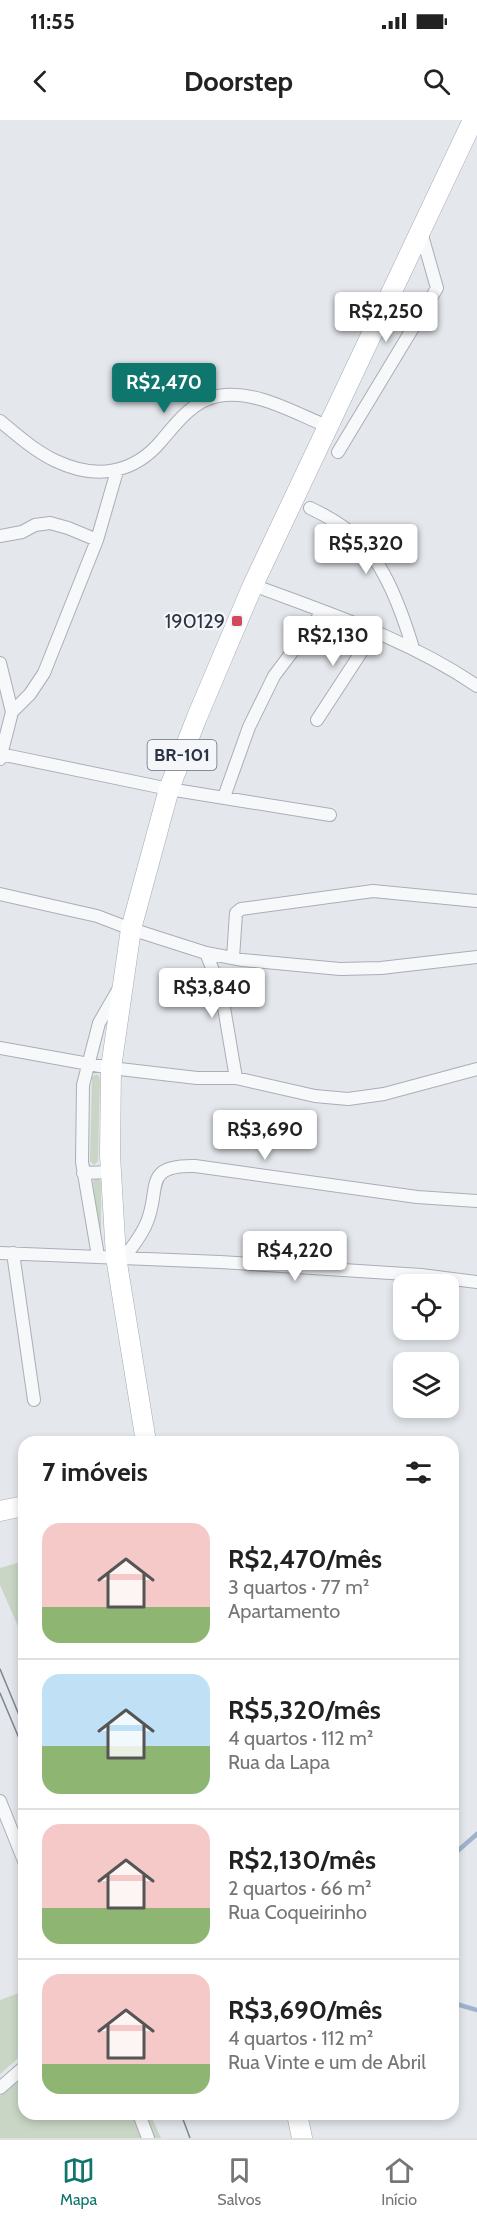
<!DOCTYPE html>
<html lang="pt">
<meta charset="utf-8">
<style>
body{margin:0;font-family:Cabin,sans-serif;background:#f6f6f6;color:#222;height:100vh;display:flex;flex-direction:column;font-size:22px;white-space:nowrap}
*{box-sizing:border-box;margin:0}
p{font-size:20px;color:#767676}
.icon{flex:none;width:33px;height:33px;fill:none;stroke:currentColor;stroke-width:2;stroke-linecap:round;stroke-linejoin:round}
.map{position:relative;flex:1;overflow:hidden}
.details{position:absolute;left:18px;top:1316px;width:441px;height:684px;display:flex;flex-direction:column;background:#fff;border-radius:18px;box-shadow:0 3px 9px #0003}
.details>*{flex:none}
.fabs{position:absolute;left:393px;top:1154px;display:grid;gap:12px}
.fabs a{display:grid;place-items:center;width:66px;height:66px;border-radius:12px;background:#fff;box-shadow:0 3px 9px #0003;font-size:30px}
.price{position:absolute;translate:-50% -51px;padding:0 14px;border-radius:6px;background:#fff;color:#222;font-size:20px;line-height:39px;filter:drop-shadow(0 2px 3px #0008)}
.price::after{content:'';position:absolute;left:50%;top:36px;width:18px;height:14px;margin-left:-9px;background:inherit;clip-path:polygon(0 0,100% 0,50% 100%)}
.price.on{background:#0f766e;color:#fff}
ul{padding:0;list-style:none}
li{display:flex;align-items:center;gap:18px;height:150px;padding:0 24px}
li+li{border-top:2px solid #e0e0e0}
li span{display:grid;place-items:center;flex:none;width:168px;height:120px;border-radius:18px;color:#555}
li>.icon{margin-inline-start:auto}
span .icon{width:72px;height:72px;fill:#fffc;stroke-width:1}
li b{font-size:26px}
h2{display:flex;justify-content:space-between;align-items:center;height:72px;padding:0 24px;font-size:26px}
.status{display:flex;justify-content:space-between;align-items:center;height:42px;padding:0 30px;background:#fff;direction:ltr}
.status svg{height:16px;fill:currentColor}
header{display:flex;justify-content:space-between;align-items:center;height:78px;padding:0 24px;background:#fff;font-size:27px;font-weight:800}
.tab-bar{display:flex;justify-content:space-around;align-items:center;height:84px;border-top:2px solid #e0e0e0;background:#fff;font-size:16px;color:#767676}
.tab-bar a{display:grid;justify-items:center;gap:3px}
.tab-bar .on{color:#0f766e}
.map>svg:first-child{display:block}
.green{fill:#c9d6c5}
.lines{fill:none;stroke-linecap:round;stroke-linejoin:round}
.stream{stroke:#9fb4cc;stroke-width:4.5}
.minor-casing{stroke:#a9aeb7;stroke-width:14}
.primary-casing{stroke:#a3abb8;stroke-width:21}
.minor{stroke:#f7f8fa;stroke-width:12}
.primary{stroke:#fff;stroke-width:20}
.tram{stroke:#7d8696;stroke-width:1.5}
.poi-dot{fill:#d1495b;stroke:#f4f6f9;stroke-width:2}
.labels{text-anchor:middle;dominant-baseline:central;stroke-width:4.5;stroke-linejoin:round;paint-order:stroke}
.shield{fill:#f4f6f9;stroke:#676e7b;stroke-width:1.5}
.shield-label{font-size:18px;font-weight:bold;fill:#2b3445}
.poi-label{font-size:20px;fill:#2b3445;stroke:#f4f6f9;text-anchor:end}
</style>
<div class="status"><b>11:55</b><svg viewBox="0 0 49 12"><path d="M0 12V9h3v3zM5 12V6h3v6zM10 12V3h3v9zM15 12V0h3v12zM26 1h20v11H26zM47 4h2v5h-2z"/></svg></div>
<header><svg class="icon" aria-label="back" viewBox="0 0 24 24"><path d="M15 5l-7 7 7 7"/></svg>Doorstep<svg class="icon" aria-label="search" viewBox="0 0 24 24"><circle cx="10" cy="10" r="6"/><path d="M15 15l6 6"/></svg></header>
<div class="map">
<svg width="477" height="2018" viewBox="0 0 477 2018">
<rect width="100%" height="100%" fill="#e4e7ec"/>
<path class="green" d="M96,954L99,956L100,960L98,1041L94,1045L90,1041L92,957Z
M97,1058L101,1061V1117L100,1118L97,1116L93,1061Z
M24,1441V1520L0,1465V1448Z
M24,1871V1933L0,1954V1880Z
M24,1955V1994H150L161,2018H0V1976Z"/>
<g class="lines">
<path class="stream" d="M453,1735L477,1714
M453,1883L477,1890"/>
<defs>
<path id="minor" d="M0,301C17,315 36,332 56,341C96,360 134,354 162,320C177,302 194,280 218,276C255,269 294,293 327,306
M338,332L437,168L421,112
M310,388C327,396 343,405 357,418C385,444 402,492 413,528
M0,416L22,412L35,405L50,403L68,408L97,420
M253,465C330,494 408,519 477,566
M0,543L12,592L0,639
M12,592L30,574L44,553L97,420L117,351
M317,600L375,511
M0,634L169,669L330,695
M224,677L249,607L274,556L323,491
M0,774L97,796L131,809L206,833L243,840L340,849L381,848L477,837
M206,833L221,870L236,958
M233,838L236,793L241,789L373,771L477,781
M0,928L111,948L197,958H236L315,976L348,979L384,974L477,949
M83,1053L111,1052
M0,1133L220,1142L421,1155L477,1162
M13,1133L34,1280
M98,1136L82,1042L83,965L99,903L118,870
M124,1138C133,1126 142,1115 147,1102C161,1068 142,1045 195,1046L417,1077L477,1081
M0,1681L24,1741
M0,1968L24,1947
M139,1994L148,2018"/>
<path id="primary" d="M146,1322L116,1137L110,1035L111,948L131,809L169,669L197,597L253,465L473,0
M0,1391L24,1386
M297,1994L302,2018"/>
</defs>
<use href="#minor" class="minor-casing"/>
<use href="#primary" class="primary-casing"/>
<use href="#minor" class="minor"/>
<use href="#primary" class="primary"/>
<path class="tram" d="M0,1549L24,1607
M0,1573L24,1630
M181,1994L190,2018"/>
</g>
<rect class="poi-dot" x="231" y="495" width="12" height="12" rx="3"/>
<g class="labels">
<rect class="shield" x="147.5" y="620" width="69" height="30" rx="4.5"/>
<g class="shield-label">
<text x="182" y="635">BR-101</text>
</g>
<g class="poi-label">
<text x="225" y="501">190129</text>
</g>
</g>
</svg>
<div class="fabs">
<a><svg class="icon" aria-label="locate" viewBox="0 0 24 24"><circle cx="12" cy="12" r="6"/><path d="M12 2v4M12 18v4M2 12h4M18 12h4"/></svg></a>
<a><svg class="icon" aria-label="layers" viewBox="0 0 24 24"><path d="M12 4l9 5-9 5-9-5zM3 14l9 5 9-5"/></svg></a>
</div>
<b class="price" style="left:386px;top:223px">R$2,250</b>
<b class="price on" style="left:164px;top:294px">R$2,470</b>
<b class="price" style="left:366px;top:455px">R$5,320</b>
<b class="price" style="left:333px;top:547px">R$2,130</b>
<b class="price" style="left:212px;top:899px">R$3,840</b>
<b class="price" style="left:265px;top:1041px">R$3,690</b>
<b class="price" style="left:295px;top:1162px">R$4,220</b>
<section class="details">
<h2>7 imóveis<svg class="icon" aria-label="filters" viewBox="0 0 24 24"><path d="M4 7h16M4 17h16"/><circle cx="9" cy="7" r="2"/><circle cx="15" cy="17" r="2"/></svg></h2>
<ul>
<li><span style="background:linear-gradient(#f6c9c9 70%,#8fb573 0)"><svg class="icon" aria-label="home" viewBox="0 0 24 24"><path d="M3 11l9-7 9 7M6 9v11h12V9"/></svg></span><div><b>R$2,470/mês</b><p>3 quartos · 77 m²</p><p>Apartamento</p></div></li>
<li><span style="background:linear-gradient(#bfe0f5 60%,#8fb573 0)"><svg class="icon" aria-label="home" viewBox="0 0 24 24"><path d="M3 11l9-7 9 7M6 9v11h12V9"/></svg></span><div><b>R$5,320/mês</b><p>4 quartos · 112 m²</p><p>Rua da Lapa</p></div></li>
<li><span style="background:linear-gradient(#f6c9c9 70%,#8fb573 0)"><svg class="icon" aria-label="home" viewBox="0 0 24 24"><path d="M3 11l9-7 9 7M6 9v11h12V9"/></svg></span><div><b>R$2,130/mês</b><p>2 quartos · 66 m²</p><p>Rua Coqueirinho</p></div></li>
<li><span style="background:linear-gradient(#f6c9c9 75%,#8fb573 0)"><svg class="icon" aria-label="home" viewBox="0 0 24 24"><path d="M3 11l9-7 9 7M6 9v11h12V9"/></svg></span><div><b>R$3,690/mês</b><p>4 quartos · 112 m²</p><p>Rua Vinte e um de Abril</p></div></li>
</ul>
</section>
</div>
<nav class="tab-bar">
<a class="on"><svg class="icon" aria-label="map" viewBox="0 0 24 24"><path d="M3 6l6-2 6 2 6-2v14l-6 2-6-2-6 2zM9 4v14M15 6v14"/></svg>Mapa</a>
<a><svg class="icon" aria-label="saved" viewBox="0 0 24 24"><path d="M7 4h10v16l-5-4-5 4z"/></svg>Salvos</a>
<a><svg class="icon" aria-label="home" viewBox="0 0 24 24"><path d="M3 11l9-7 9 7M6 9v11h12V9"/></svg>Início</a>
</nav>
